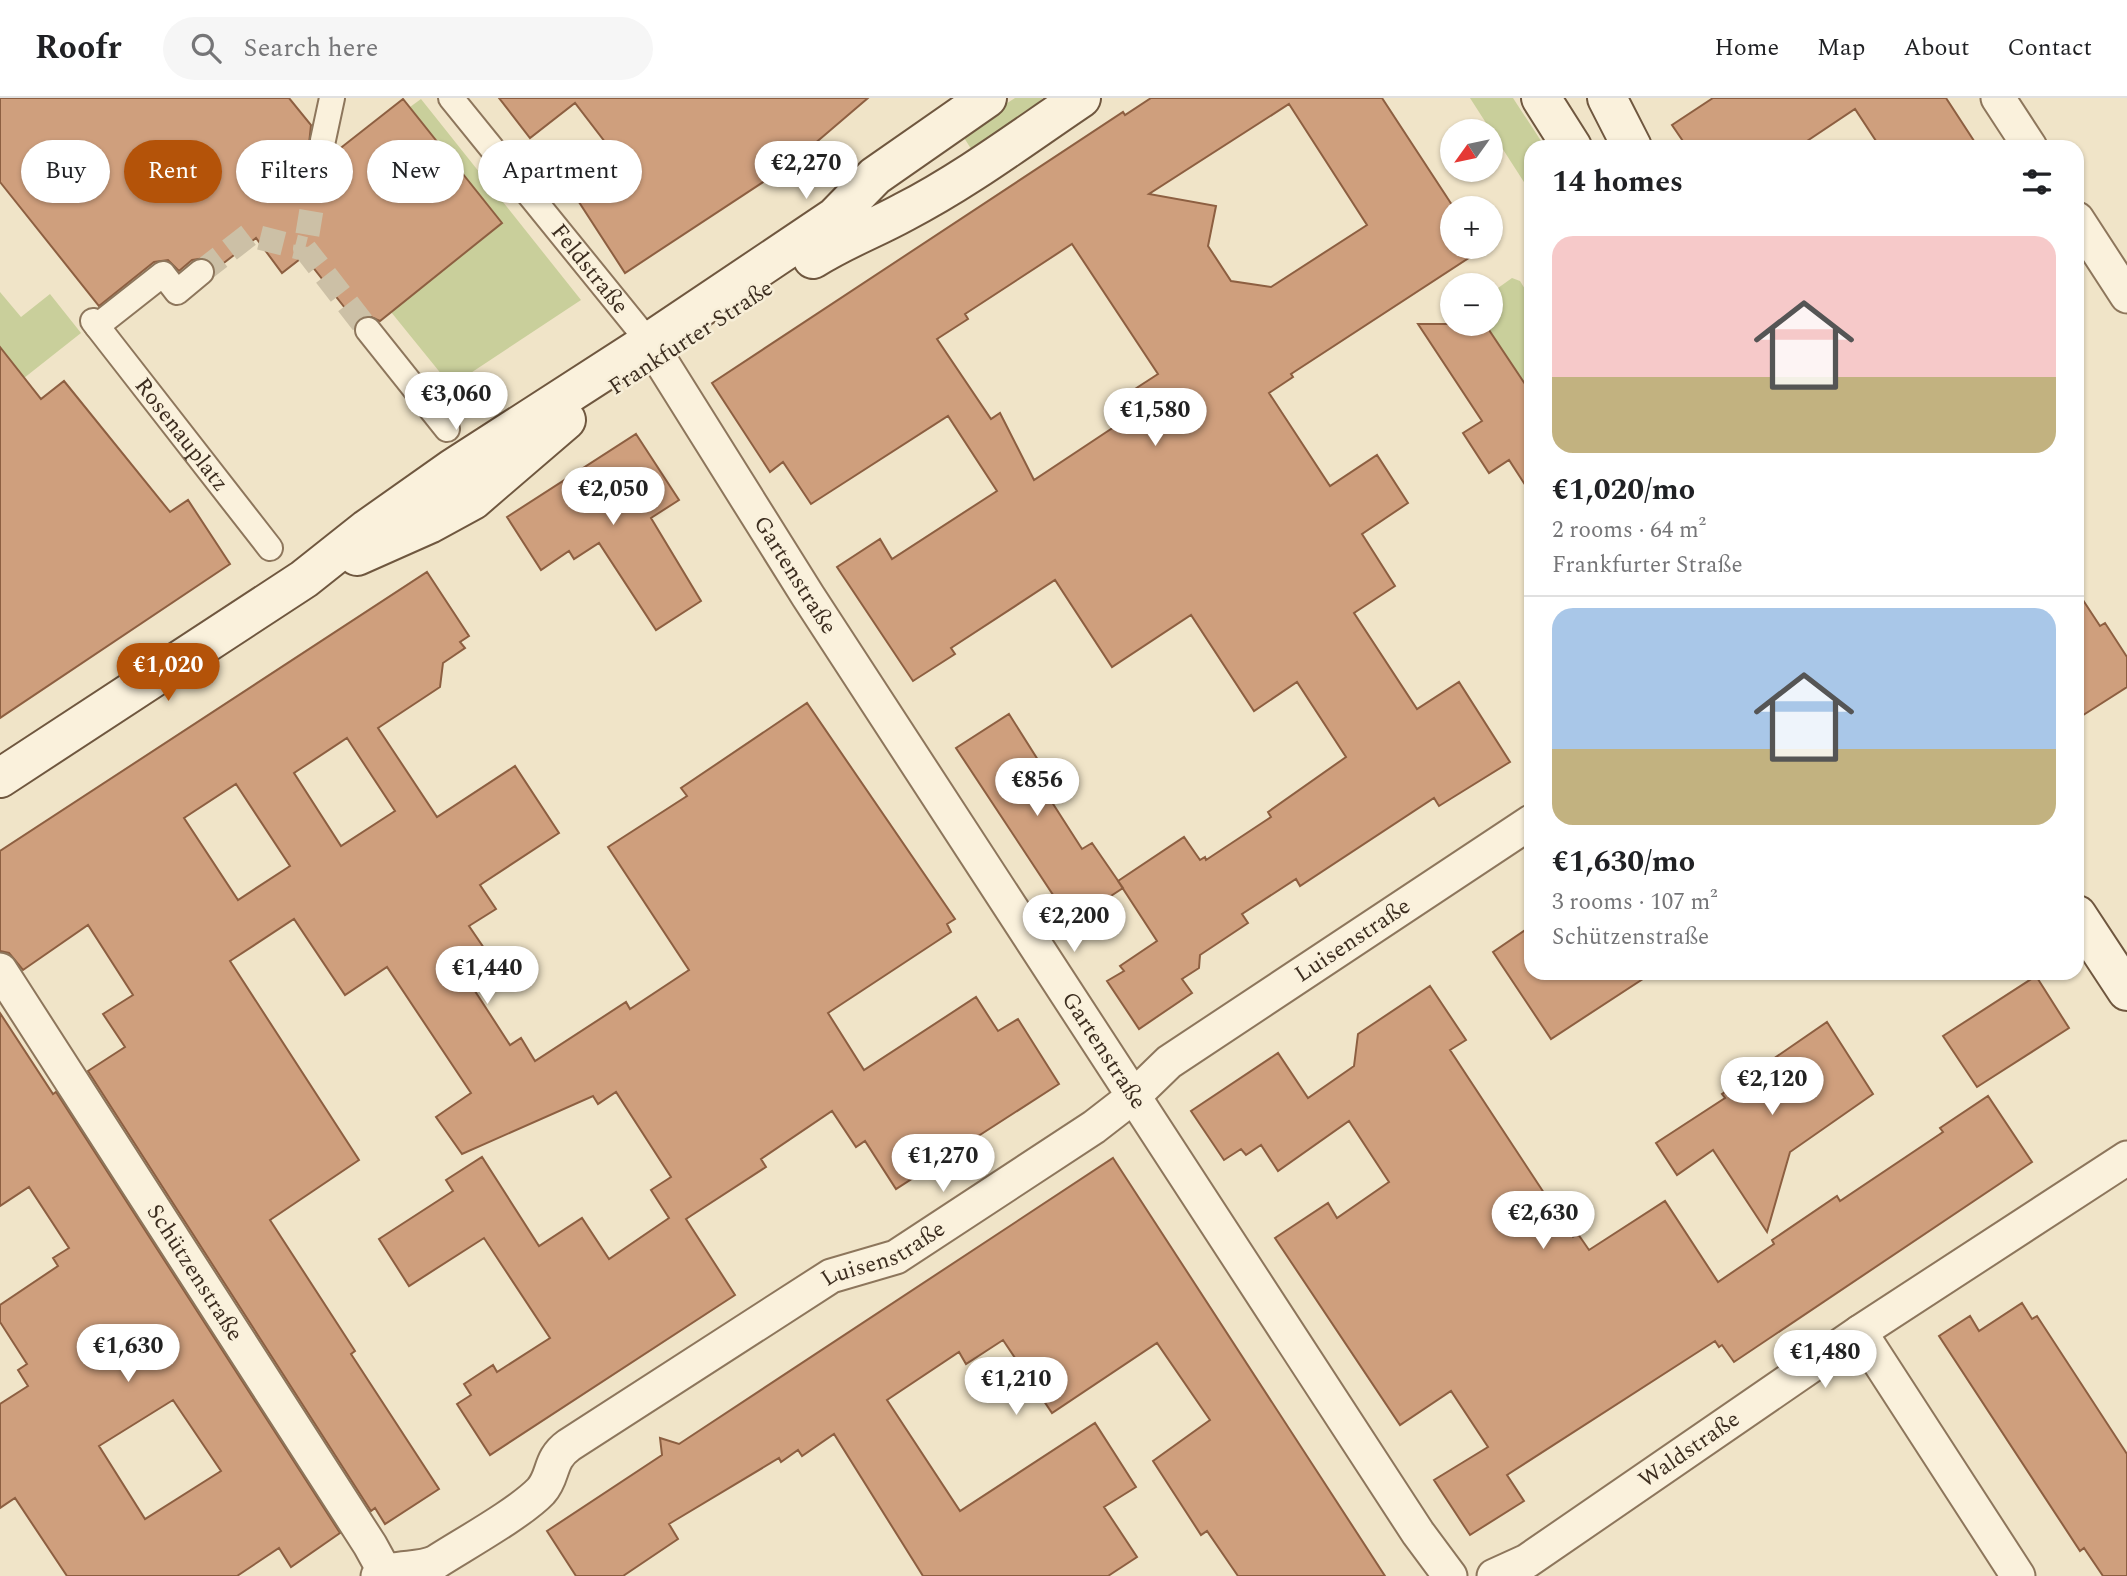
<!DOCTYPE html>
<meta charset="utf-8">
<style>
body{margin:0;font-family:Spectral,serif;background:#f6f6f6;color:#202124;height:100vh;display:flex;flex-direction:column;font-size:26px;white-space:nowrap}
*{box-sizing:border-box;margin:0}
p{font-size:23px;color:#757577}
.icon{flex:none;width:38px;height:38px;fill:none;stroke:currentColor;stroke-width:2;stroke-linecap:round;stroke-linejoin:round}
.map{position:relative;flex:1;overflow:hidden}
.panel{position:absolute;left:1524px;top:42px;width:560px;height:840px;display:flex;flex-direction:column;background:#fff;border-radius:21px;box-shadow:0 2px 5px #0004}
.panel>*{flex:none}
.hud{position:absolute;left:21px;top:42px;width:665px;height:63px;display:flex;gap:14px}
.needle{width:46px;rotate:237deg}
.controls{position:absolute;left:1440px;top:21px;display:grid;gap:14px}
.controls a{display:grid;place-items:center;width:63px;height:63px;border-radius:50%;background:#fff;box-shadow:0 2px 5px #0004;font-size:35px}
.price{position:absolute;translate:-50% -60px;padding:0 16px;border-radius:24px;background:#fff;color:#222;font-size:23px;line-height:46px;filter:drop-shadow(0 2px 4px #0008)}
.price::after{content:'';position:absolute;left:50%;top:42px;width:21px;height:16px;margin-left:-10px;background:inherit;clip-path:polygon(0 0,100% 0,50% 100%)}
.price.current{background:#b45309;color:#fff}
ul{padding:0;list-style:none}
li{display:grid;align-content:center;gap:14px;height:371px;padding:0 28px}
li+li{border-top:2px solid #e0e0e0}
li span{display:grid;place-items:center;height:217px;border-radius:21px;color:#555}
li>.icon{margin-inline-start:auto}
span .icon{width:126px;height:126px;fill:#fffc;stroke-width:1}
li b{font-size:30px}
h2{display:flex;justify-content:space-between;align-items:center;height:84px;padding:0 28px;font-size:30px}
.pill{padding:0 24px;border-radius:32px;background:#fff;box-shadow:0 2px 5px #0004;font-size:24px;line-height:63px}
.pill.current{background:#b45309;color:#fff}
header{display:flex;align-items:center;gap:42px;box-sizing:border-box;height:98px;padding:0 35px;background:#fff;border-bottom:2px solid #e0e0e0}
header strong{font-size:33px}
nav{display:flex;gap:38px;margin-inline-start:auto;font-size:24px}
.search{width:490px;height:63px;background:#f6f6f6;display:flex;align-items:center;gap:18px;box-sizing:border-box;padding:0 24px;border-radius:38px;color:#757577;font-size:26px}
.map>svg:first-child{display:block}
.green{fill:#c9cf9b}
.building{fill:#cf9f7d;stroke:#8d5f41;stroke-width:2;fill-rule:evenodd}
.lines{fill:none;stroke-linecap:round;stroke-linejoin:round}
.pedestrian-tunnel{stroke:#ccc0a6;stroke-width:24;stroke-dasharray:24 12;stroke-linecap:butt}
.pedestrian-casing{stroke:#8d765c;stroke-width:28}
.minor-casing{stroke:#8d765c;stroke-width:37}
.secondary-casing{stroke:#6f573f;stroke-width:42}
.pedestrian{stroke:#faf1dc;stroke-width:24}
.minor{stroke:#faf1dc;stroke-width:33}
.secondary{stroke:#faf1dc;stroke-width:38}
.labels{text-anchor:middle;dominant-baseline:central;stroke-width:5;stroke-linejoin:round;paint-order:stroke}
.street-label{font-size:23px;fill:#3d2e20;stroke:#f7eed8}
</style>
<header>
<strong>Roofr</strong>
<div class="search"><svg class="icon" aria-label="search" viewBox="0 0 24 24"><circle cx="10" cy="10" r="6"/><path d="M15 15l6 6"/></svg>Search here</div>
<nav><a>Home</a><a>Map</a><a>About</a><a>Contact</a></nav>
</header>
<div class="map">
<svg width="2127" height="1478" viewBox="0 0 2127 1478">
<rect width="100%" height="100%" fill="#f0e4c8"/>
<path class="green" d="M1015,0H1043L975,57L961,35Z
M1470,0H1513L1545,49H1531V95Z
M421,1L581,202L451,288L391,214L502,125L410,9Z
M1512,180L1520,183L1531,201V295L1485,226H1491V195Z
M0,194L21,219L50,196L81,235L24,280L0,249Z"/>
<path class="building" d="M0,0H289L311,27L309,46L321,57L331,54L333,56L403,1L502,125L380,223L366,217L356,224L304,158L282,175L256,140L216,171L205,160L192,162L179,173L168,162L154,164L99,208L0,84Z
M499,0H868L792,65L625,175L577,101L625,70L575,5L530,40Z
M1151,0H1382L1454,110L1452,149H1479L1481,152L1291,276L1293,279L1269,295L1330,388L1377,357L1408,405L1362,436L1395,488L1354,515L1417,611L1459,584L1510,664L1439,708L1434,700L1300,788L1296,781L1242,816L1248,825L1200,857L1199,870L1182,881L1192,895L1139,931L1107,883L1124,873L1120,868L1157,843L1118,783L1184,739L1200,762L1205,759L1206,762L1271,719L1268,714L1346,659L1297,584L1254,613L1191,517L1112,569L1055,482L951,550L955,556L913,583L837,469L880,441L892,461L997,393L948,318L811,406L783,364L770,374L712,285L1123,14L1125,17ZM1289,6L1367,127L1271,189L1231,183L1208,148L1216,108L1149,96ZM1072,146L1158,276L1118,302L1129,319L1034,382L1000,315L991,321L937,241L968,221L965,216Z
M1713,0H1946L1978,49H1880L1855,11L1798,49H1687L1672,27Z
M1418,226H1485L1531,295V396L1509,362L1489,375L1463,335L1482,323Z
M0,249L41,301L64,283L170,414L188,402L230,466L0,620Z
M636,336L679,402L651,420L701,503L656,532L599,445L574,461L569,453L541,472L507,419Z
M427,474L469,538L460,544L465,550L443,565L440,589L378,630L437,719L515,668L559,735L480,787L496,811L469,828L486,853L460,870L510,947L521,940L535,963L626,904L630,911L689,872L608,749L687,698L681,690L807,605L955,821L947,826L951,834L828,915L864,972L976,899L998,933L1018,921L1059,986L896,1091L865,1043L856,1049L832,1013L761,1061L766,1069L686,1121L735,1197L490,1357L457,1306L471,1297L464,1286L493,1267L497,1274L550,1240L484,1140L409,1188L379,1141L453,1093L446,1082L482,1059L539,1148L582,1120L609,1161L669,1120L651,1092L671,1079L616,994L598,1006L593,998L462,1056L436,1019L471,995L387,869L345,897L294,821L230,863L359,1062L270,1122L355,1253L351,1256L439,1391L385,1426L375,1410L371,1413L88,973L125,949L103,916L133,897L88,827L23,872L9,855L0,853V753ZM347,640L395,713L341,748L294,675ZM236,686L290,768L238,802L184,720Z
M2077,493L2100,528L2105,525L2127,559V589L2077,621Z
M1009,616L1057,692L1048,698L1082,751L1092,745L1123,790L1071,824L956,650Z
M1531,828V875H1652L1551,941L1493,854Z
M2036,878L2069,930L1977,989L1943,938Z
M1430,888L1466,942L1450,952L1573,1139L1578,1136L1589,1152L1665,1103L1718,1184L1774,1146L1772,1142L1837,1098L1840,1103L1943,1034L1940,1030L1988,998L2032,1064L1734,1264L1722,1247L1719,1249L1715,1243L1507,1377L1524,1403L1470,1437L1434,1382L1488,1349L1451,1293L1400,1327L1275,1140L1328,1105L1337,1120L1389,1084L1349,1023L1278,1073L1261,1047L1246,1057L1241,1051L1224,1062L1191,1013L1278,955L1308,1000L1354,968L1358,936Z
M0,915L53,996L56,994L340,1435L291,1469L279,1450L237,1478H67L15,1400L0,1410V1306L28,1288L18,1272L27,1266L0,1224V1207L58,1168L53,1160L69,1150L29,1089L0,1108ZM173,1302L221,1373L145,1421L99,1348Z
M1827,924L1873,996L1790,1054L1767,1134L1713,1052L1677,1077L1656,1045L1725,1000L1722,996Z
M1113,1060L1385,1478H1238L1207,1433L1201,1437L1153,1363L1210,1322L1157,1245L1052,1315L1003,1242L966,1266L959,1254L887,1302L960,1413L1095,1325L1136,1389L1104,1409L1137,1459L1108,1478H923L834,1336L802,1358L798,1352L781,1364L779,1360L669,1426L678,1441L623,1478H576L547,1433L662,1357L660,1340L679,1346Z
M2022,1205L2032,1221L2037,1218L2127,1356V1478H2103L2084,1450L2080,1453L1939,1238L1970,1218L1979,1233Z"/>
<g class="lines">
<path class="pedestrian-tunnel" d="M323,42L305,151L368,232
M201,174L249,137L305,151"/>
<defs>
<g id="pedestrian">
<path id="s1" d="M451,0L649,244"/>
<path d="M323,42L332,0"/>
<path id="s2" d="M93,223L270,450"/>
<path d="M97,228L163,176L177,194L201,174"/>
<path d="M368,232L447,331"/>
</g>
<g id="minor">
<path d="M1998,0L2030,49"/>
<path d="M2077,121L2127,198"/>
<path id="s3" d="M649,244L808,498L1418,1435L1450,1478"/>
<path id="s4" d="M0,872L370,1447L387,1478"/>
<path d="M1860,1234L2018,1478"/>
<path id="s5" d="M378,1478C394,1467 418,1473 436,1464C464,1446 520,1415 541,1393C555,1377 548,1362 569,1347L831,1178L896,1159L1094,1029L1134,998L1169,964L1531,724"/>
<path id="s6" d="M1494,1478L1527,1463L1860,1234L2127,1060"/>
</g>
<path id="secondary" d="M1541,0L1572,49
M1607,0L1632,49
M813,161C843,142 873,131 904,114C966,82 1023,39 1081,0
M357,458L429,426L473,402L566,322
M0,680L304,481L367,431L452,371L649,244L835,119L875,78L987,0
M2077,817L2127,893"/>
</defs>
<use href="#pedestrian" class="pedestrian-casing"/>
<use href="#minor" class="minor-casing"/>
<use href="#secondary" class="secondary-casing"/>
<use href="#pedestrian" class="pedestrian"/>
<use href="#minor" class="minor"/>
<use href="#secondary" class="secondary"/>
</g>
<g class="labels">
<g class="street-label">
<text stroke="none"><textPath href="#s1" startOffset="220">Feldstraße</textPath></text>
<text transform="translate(691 240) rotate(-33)">Frankfurter Straße</text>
<text stroke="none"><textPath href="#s2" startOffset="144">Rosenauplatz</textPath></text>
<text stroke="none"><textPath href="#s3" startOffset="275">Gartenstraße</textPath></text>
<text stroke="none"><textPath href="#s5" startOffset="1178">Luisenstraße</textPath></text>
<text stroke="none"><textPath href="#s3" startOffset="842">Gartenstraße</textPath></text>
<text stroke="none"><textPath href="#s5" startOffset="611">Luisenstraße</textPath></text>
<text stroke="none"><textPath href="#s4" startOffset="360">Schützenstraße</textPath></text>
<text stroke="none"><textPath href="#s6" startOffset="233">Waldstraße</textPath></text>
</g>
</g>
</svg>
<div class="controls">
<a><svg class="needle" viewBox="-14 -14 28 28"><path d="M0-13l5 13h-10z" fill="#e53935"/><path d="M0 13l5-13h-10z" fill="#757577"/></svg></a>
<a>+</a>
<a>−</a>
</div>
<b class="price" style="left:806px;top:103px">€2,270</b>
<b class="price" style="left:456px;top:334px">€3,060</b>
<b class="price" style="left:1155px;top:350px">€1,580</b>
<b class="price" style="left:613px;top:429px">€2,050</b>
<b class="price current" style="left:168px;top:605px">€1,020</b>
<b class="price" style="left:1037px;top:720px">€856</b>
<b class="price" style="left:1074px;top:856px">€2,200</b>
<b class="price" style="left:487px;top:908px">€1,440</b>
<b class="price" style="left:1772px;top:1019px">€2,120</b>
<b class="price" style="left:943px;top:1096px">€1,270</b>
<b class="price" style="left:1543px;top:1153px">€2,630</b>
<b class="price" style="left:128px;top:1286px">€1,630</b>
<b class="price" style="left:1825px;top:1292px">€1,480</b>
<b class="price" style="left:1016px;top:1319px">€1,210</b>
<div class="hud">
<a class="pill">Buy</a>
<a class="pill current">Rent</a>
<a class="pill">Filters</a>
<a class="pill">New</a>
<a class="pill">Apartment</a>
</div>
<section class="panel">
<h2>14 homes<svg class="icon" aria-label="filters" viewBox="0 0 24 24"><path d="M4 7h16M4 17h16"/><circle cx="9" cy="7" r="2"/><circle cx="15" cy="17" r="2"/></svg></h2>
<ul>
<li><span style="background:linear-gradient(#f6c9c9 65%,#c2b280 0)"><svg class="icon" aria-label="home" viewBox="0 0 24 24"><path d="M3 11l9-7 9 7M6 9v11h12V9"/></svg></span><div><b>€1,020/mo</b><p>2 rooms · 64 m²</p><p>Frankfurter Straße</p></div></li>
<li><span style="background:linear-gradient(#a9c7e8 65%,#c2b280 0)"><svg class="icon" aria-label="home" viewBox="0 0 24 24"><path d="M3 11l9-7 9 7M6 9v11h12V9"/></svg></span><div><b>€1,630/mo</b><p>3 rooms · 107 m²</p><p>Schützenstraße</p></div></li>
</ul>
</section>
</div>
